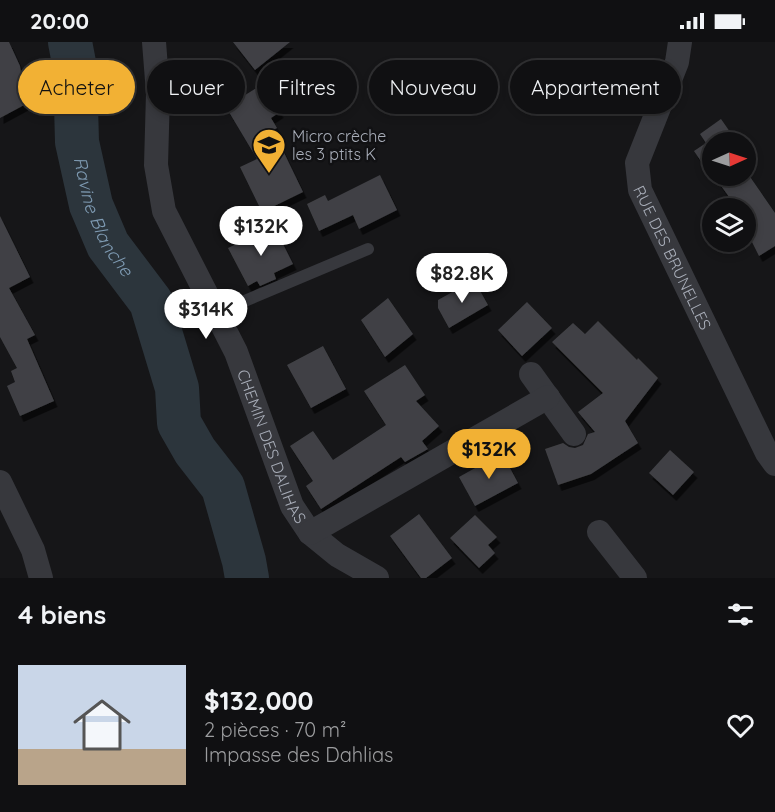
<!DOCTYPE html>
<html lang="fr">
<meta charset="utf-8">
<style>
body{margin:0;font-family:Quicksand,sans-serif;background:#1e1e20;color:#f1f3f6;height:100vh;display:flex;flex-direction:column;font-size:22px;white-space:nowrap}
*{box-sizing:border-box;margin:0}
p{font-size:20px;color:#9c9d9f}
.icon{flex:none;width:33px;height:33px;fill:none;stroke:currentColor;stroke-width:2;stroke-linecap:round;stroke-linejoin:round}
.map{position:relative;height:536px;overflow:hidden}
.panel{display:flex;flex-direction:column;background:#101012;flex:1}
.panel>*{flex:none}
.hud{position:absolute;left:18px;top:18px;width:740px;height:54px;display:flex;gap:12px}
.needle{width:39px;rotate:87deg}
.buttons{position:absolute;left:702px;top:90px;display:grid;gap:12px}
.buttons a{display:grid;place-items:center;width:54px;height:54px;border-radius:50%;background:#101012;box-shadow:0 3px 9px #0003,0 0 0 2px #303032;font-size:30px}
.price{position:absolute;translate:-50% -51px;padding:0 14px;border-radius:21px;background:#fff;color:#222;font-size:20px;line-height:39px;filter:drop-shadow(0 2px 3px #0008)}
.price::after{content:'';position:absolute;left:50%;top:36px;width:18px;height:14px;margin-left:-9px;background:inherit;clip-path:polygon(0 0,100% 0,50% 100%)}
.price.selected{background:#f2b134;color:#111}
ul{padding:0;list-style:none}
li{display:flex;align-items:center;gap:18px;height:150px;padding:0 18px}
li+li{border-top:2px solid #303032}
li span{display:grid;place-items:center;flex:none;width:168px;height:120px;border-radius:0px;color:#555}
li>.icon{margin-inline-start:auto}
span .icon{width:72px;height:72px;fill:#fffc;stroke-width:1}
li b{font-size:26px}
h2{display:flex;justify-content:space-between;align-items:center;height:72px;padding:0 18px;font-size:26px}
.tag{padding:0 21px;border-radius:27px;background:#101012;box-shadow:0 3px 9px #0003,0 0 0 2px #303032;font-size:21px;line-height:54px}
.tag.selected{background:#f2b134;color:#111}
.status{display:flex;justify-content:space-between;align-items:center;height:42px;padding:0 30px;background:#101012;direction:ltr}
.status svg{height:16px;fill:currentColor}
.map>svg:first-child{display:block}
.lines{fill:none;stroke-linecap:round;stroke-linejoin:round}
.river{stroke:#2c353c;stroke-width:44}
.building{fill:#404145;filter:url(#shadow)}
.lane{stroke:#37383d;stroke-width:12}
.street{stroke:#37383d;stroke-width:24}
.labels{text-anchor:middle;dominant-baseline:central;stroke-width:5;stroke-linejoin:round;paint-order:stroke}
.poi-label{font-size:16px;fill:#a8adb8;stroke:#111113;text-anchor:start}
.street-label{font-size:16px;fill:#a8adb8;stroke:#111113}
.water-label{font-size:18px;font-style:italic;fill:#7f9bb3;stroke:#111113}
</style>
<div class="status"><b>20:00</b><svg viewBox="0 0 49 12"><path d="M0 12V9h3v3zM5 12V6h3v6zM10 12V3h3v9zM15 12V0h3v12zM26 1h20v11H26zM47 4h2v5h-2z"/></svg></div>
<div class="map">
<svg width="775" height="536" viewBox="0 0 775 536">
<defs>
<filter id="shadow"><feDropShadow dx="3.5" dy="6" stdDeviation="0" flood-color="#0009"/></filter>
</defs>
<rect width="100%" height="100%" fill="#161618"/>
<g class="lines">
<path class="river" id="s1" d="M70,0L75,26L77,100L91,163L108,203L151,260L177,346L179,381L195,409L223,445L244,519L247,536"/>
</g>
<path class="building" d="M0,0H9L20,24L26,62L0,76Z
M233,0H290L255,28Z
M626,24L637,47L598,68L587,45Z
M263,42L280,70L271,76L277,86L273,88L303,150L262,170L240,125L257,117L226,65Z
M721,77L737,100H712L711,134L694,109L706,101L700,92Z
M746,129L775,171V204L759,214L746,188V166H737L714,134H746Z
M380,133L397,168L359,187L353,173L319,189L307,162L325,153L328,159Z
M0,174L30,235L9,246L35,293L27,297L54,359L20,374L7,344L15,340L11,329L17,326L0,295Z
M274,184L293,222L274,231L276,237L260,244L257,239L248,244L228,206Z
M474,238L488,263L449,286L438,266V258Z
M388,256L413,292L385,315L361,278Z
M527,260L552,286L522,314L498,288Z
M598,279L637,318L638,316L658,336L625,379L638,401L591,432L558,443L545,407L563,401L569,405L575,406L583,403L588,392L595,390L578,370L603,351L552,300L573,281L585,292Z
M323,304L346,347L311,366L287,323Z
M405,323L425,353L416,359L439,384L422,399L428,407L405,420L401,415L321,467L306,444L313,439L290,404L313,389L333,418L386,383L364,349Z
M670,408L694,430L673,453L649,431Z
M502,411L518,441L475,464L459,435Z
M419,472L452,516L426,536H421L390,494Z
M475,473L497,495L488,503L495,511L479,526L450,496Z"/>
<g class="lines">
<path class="lane" d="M216,271L368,207"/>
<g class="street">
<path id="s2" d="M154,0L158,51L156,123L164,169L236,310L292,464L310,491L337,513L377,536"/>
<path id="s3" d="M680,0L677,20L637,121L640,148L767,411L775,422"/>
<path d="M531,332L574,392"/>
<path d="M0,440L33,508L41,536"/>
<path d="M599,490L635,536"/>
<path d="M310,491L548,355"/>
</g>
</g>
<defs>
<symbol id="school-pin" viewBox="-11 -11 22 30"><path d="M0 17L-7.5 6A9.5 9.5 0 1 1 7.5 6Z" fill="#f2b134" stroke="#111113"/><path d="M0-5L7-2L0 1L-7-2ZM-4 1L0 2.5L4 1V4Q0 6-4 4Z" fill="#111"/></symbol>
</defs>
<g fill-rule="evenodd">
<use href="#school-pin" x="250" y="84" width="38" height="52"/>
</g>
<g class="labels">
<g class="poi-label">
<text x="292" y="94">Micro crèche<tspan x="292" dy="18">les 3 ptits K</tspan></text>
</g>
<g class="street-label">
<text stroke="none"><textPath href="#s3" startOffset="231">RUE DES BRUNELLES</textPath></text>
<text stroke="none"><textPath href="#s2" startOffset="429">CHEMIN DES DALIHAS</textPath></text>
</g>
<g class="water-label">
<text stroke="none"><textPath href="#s1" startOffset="180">Ravine Blanche</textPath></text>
</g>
</g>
</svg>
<div class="buttons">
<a><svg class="needle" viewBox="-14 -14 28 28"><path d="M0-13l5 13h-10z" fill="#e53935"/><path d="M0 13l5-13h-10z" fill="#9c9d9f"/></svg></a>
<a><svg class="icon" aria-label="layers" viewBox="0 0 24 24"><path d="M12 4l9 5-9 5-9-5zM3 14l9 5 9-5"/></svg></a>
</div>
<b class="price" style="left:261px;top:215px">$132K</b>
<b class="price" style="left:462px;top:262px">$82.8K</b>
<b class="price" style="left:206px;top:298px">$314K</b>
<b class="price selected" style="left:489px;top:438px">$132K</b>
<div class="hud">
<a class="tag selected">Acheter</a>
<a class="tag">Louer</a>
<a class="tag">Filtres</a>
<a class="tag">Nouveau</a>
<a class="tag">Appartement</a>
</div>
</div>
<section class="panel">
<h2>4 biens<svg class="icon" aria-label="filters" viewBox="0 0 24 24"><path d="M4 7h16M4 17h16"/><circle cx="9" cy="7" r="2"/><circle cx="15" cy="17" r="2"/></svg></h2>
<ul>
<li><span style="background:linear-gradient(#c9d6e8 70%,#b9a48a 0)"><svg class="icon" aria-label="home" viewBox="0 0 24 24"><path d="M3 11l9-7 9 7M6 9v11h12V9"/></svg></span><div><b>$132,000</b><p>2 pièces · 70 m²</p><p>Impasse des Dahlias</p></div><svg class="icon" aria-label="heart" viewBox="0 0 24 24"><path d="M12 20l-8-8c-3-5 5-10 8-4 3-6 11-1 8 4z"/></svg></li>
</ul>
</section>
